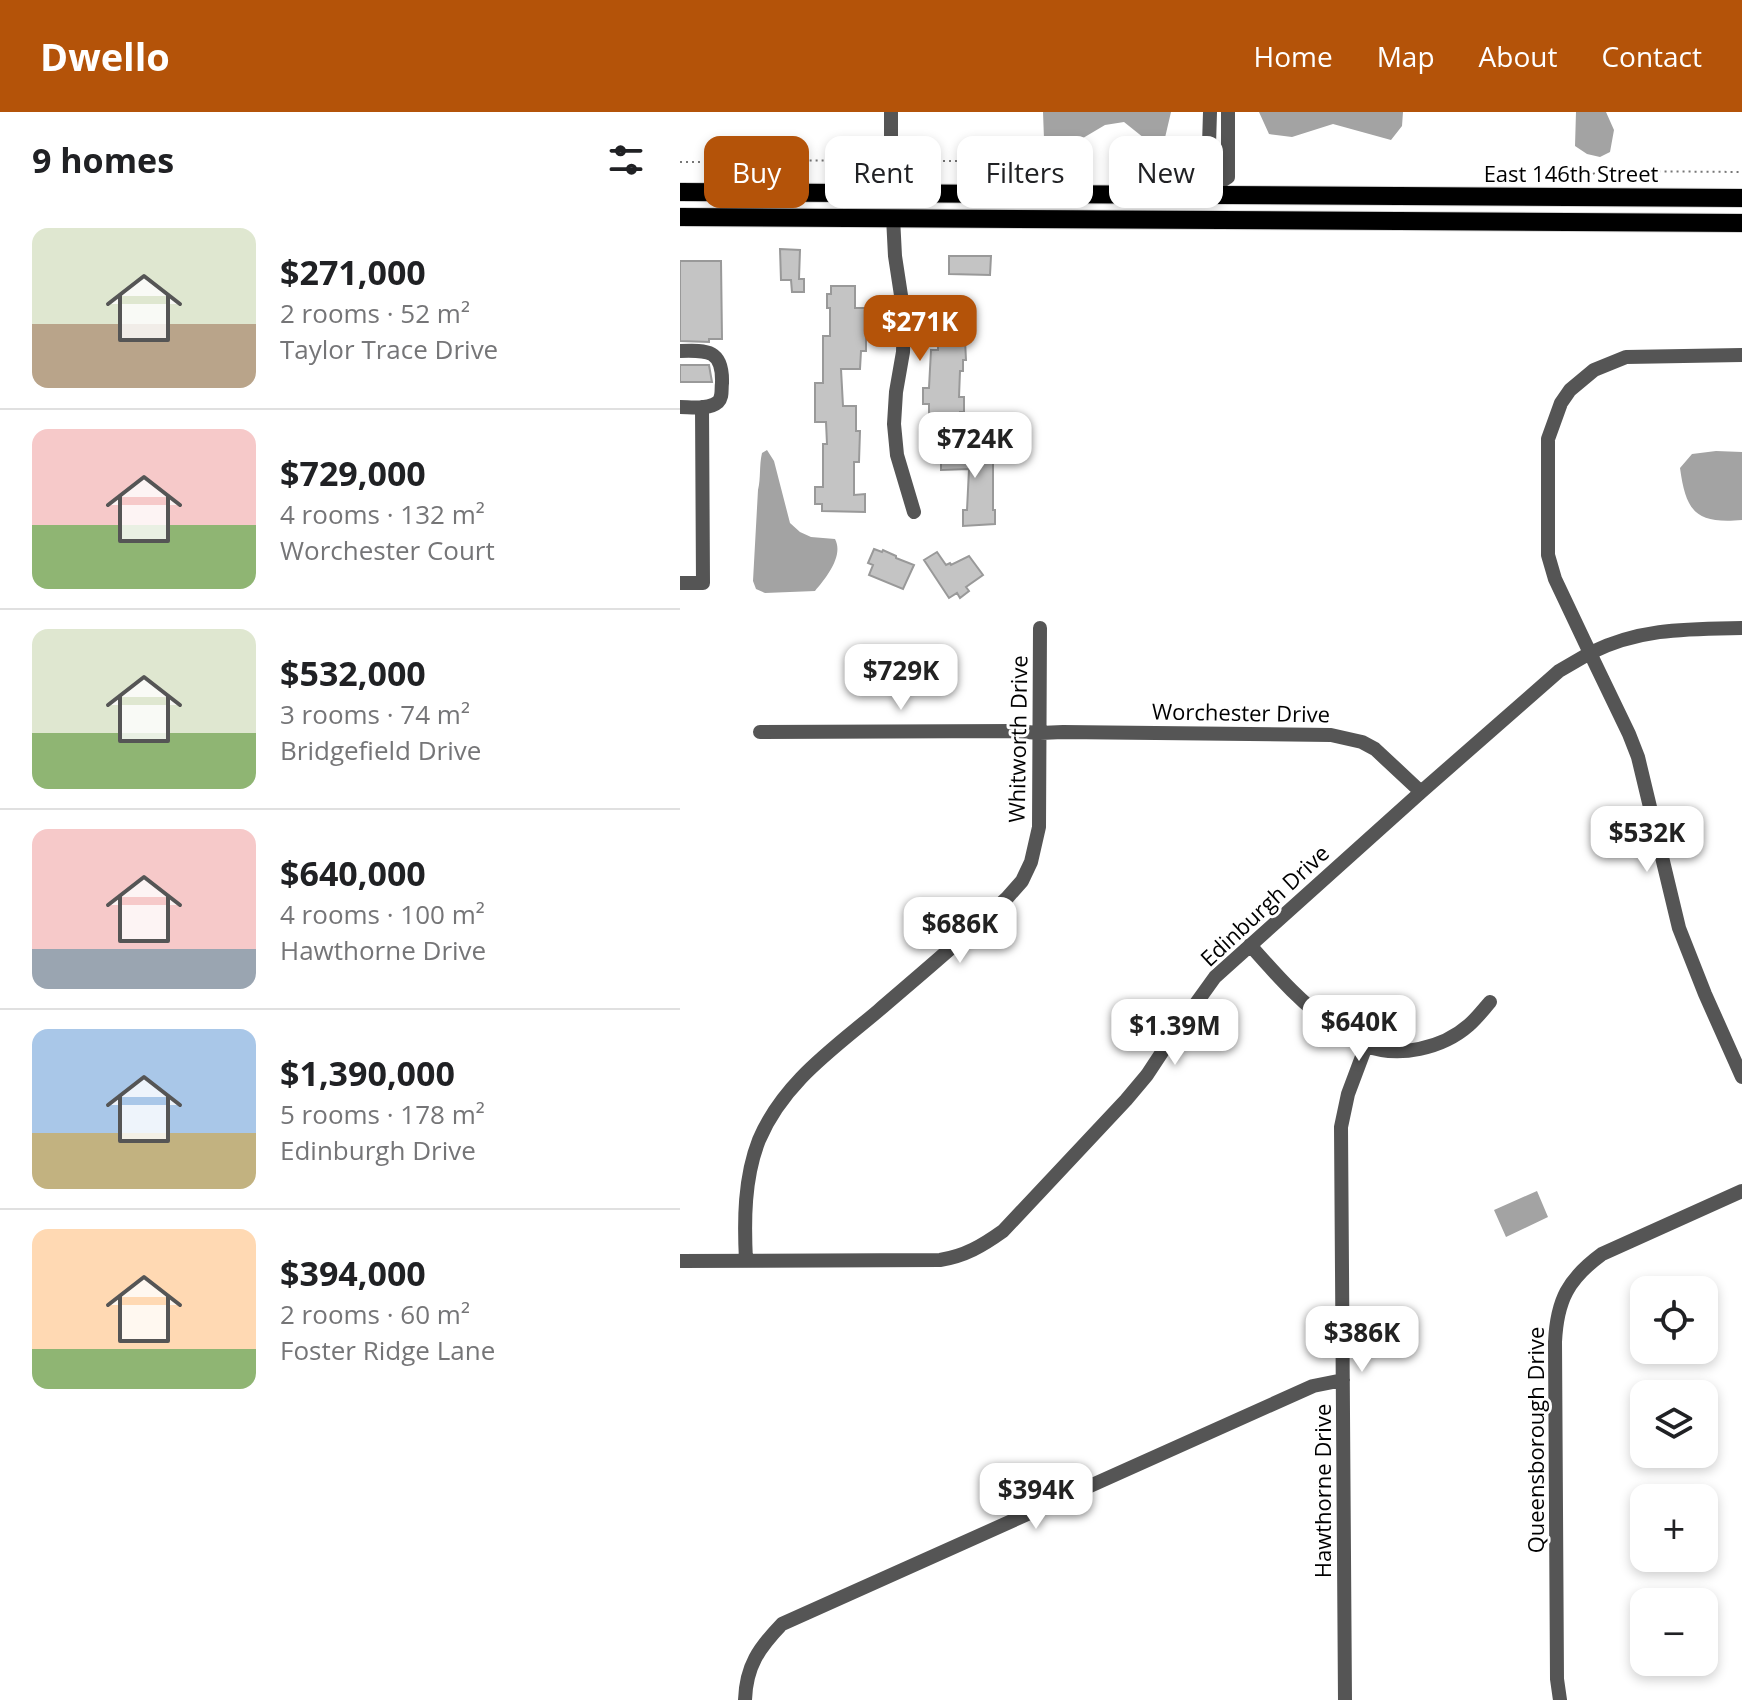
<!DOCTYPE html>
<meta charset="utf-8">
<style>
body{margin:0;font-family:"Open Sans",sans-serif;background:#f6f6f6;color:#202124;height:100vh;display:flex;flex-direction:column;font-size:30px;white-space:nowrap}
*{box-sizing:border-box;margin:0}
p{font-size:26px;color:#757577}
.icon{flex:none;width:44px;height:44px;fill:none;stroke:currentColor;stroke-width:2;stroke-linecap:round;stroke-linejoin:round}
.map{position:relative;flex:1;overflow:hidden}
.details{display:flex;flex-direction:column;background:#fff;width:680px}
.details>*{flex:none}
.hud{position:absolute;left:24px;top:24px;width:760px;height:72px;display:flex;gap:16px}
.controls{position:absolute;left:950px;top:1164px;display:grid;gap:16px}
.controls a{display:grid;place-items:center;width:88px;height:88px;border-radius:16px;background:#fff;box-shadow:0 4px 12px #0003;font-size:40px}
.price{position:absolute;translate:-50% -68px;padding:0 18px;border-radius:16px;background:#fff;color:#222;font-size:26px;line-height:52px;filter:drop-shadow(0 2px 4px #0008)}
.price::after{content:'';position:absolute;left:50%;top:48px;width:24px;height:18px;margin-left:-12px;background:inherit;clip-path:polygon(0 0,100% 0,50% 100%)}
.price.current{background:#b45309;color:#fff}
ul{padding:0;list-style:none}
li{display:flex;align-items:center;gap:24px;height:200px;padding:0 32px}
li+li{border-top:2px solid #e0e0e0}
li span{display:grid;place-items:center;flex:none;width:224px;height:160px;border-radius:16px;color:#555}
li>.icon{margin-inline-start:auto}
span .icon{width:96px;height:96px;fill:#fffc;stroke-width:1}
li b{font-size:34px}
h2{display:flex;justify-content:space-between;align-items:center;height:96px;padding:0 32px;font-size:34px}
.pill{padding:0 28px;border-radius:16px;background:#fff;box-shadow:0 4px 12px #0003;font-size:28px;line-height:72px}
.pill.current{background:#b45309;color:#fff}
header{display:flex;align-items:center;gap:48px;box-sizing:border-box;height:112px;padding:0 40px;background:#b45309;color:#fff}
header strong{font-size:38px}
nav{display:flex;gap:44px;margin-inline-start:auto;font-size:28px}
main{display:flex;flex:1;min-height:0}
.map>svg:first-child{display:block}
.water{fill:#a3a3a3}
.building{fill:#c4c4c4;stroke:#999;stroke-width:2}
.lines{fill:none;stroke-linecap:round;stroke-linejoin:round}
.major-casing{stroke:#dbdbdb;stroke-width:20}
.path{stroke:#777;stroke-width:2;stroke-dasharray:2 4;stroke-linecap:butt}
.minor{stroke:#555;stroke-width:14}
.major{stroke:#000;stroke-width:18}
.labels{text-anchor:middle;dominant-baseline:central;stroke-width:6;stroke-linejoin:round;paint-order:stroke}
.street-label{font-size:22px;fill:#000;stroke:#fff}
</style>
<header>
<strong>Dwello</strong>
<nav><a>Home</a><a>Map</a><a>About</a><a>Contact</a></nav>
</header>
<main>
<section class="details">
<h2>9 homes<svg class="icon" aria-label="filters" viewBox="0 0 24 24"><path d="M4 7h16M4 17h16"/><circle cx="9" cy="7" r="2"/><circle cx="15" cy="17" r="2"/></svg></h2>
<ul>
<li><span style="background:linear-gradient(#dfe7d0 60%,#b9a48a 0)"><svg class="icon" aria-label="home" viewBox="0 0 24 24"><path d="M3 11l9-7 9 7M6 9v11h12V9"/></svg></span><div><b>$271,000</b><p>2 rooms · 52 m²</p><p>Taylor Trace Drive</p></div></li>
<li><span style="background:linear-gradient(#f6c9c9 60%,#8fb573 0)"><svg class="icon" aria-label="home" viewBox="0 0 24 24"><path d="M3 11l9-7 9 7M6 9v11h12V9"/></svg></span><div><b>$729,000</b><p>4 rooms · 132 m²</p><p>Worchester Court</p></div></li>
<li><span style="background:linear-gradient(#dfe7d0 65%,#8fb573 0)"><svg class="icon" aria-label="home" viewBox="0 0 24 24"><path d="M3 11l9-7 9 7M6 9v11h12V9"/></svg></span><div><b>$532,000</b><p>3 rooms · 74 m²</p><p>Bridgefield Drive</p></div></li>
<li><span style="background:linear-gradient(#f6c9c9 75%,#9aa5b1 0)"><svg class="icon" aria-label="home" viewBox="0 0 24 24"><path d="M3 11l9-7 9 7M6 9v11h12V9"/></svg></span><div><b>$640,000</b><p>4 rooms · 100 m²</p><p>Hawthorne Drive</p></div></li>
<li><span style="background:linear-gradient(#a9c7e8 65%,#c2b280 0)"><svg class="icon" aria-label="home" viewBox="0 0 24 24"><path d="M3 11l9-7 9 7M6 9v11h12V9"/></svg></span><div><b>$1,390,000</b><p>5 rooms · 178 m²</p><p>Edinburgh Drive</p></div></li>
<li><span style="background:linear-gradient(#ffd9b3 75%,#8fb573 0)"><svg class="icon" aria-label="home" viewBox="0 0 24 24"><path d="M3 11l9-7 9 7M6 9v11h12V9"/></svg></span><div><b>$394,000</b><p>2 rooms · 60 m²</p><p>Foster Ridge Lane</p></div></li>
</ul>
</section>
<div class="map">
<svg width="1062" height="1588" viewBox="0 0 1062 1588">
<rect width="100%" height="100%" fill="#fff"/>
<path class="water" d="M363,0H491L484,30L464,26L444,10L425,13L398,29L364,27Z
M579,0H723L722,14L711,28L653,12L612,25L589,22Z
M896,0H926L934,18L930,40L920,45L907,42L895,34Z
M87,338L94,349L110,411L120,420L131,425L155,427C164,444 146,466 135,479L85,481L76,477L73,469L78,378C81,366 79,354 82,341Z
M1036,339L1062,340V408C1016,412 1006,400 1000,356L1012,342Z
M857,1079L868,1105L826,1125L814,1098Z"/>
<path class="building" d="M100,137L120,138L119,167H124V180H112L111,168H101Z
M269,144H311L310,163L269,162Z
M0,149H41L42,227H29V230L0,229Z
M151,174H175V196H189V212H186V239H181L180,257H161L163,294H176V319H180L179,350H174V383L185,382V400L142,399V392H135V375H143V332H147L146,310H135V271H143V224H150V196H147V182H151Z
M285,228L286,248H283V259H280L279,285H284V300H280V315H249V292H243V276H249L251,238H258V229Z
M0,253H29L32,270H0Z
M309,326V345L313,346V398H315V412L283,414V398H287L289,357L261,358V342H283L282,327Z
M194,437L202,440L203,438L216,444V446L234,453L223,477L189,463L193,453L188,451Z
M257,440L266,453L270,451L271,453L289,444L303,463L286,475L289,479L280,486L277,481L269,486L244,448Z"/>
<g class="lines">
<defs>
<path id="major" d="M0,80L1062,86
M0,105L1062,111"/>
</defs>
<use href="#major" class="major-casing"/>
<path class="path" d="M233,49H343L369,61L384,65
M0,50H46L66,42L95,49L187,48
M896,68L918,60L933,59L1062,60"/>
<path class="minor" d="M211,0V48
M530,0L528,66L537,72
M211,48L246,81
M537,72L548,65V0
M178,80L202,53L211,48
M213,105L215,144L224,203L223,240L216,280L214,312L217,343L234,400
M1062,243L946,245L914,258L890,278L881,291L868,327V443L875,467L910,541C960,516 1007,517 1062,516
M0,295C11,295 29,298 38,290C43,285 41,278 42,271C43,238 28,238 0,239
M0,471H23L22,295
M80,620L334,619L360,621L383,620L651,623L682,630L695,637L741,680
M570,833C598,865 624,894 659,918C667,923 676,930 685,933C718,947 763,936 789,913C797,906 803,898 810,890
M0,1149L260,1148C285,1144 302,1134 323,1119L446,988L467,963L494,922L535,865L741,680L879,559L910,541L949,622L958,645L999,816L1025,882L1062,965
M66,1149C64,1109 64,1066 79,1028C103,971 153,937 198,899C241,862 285,825 327,786L342,769L351,750L359,715L360,516
M65,1588C66,1554 79,1536 102,1512L633,1274L663,1268
M665,1588L661,1015L668,982L686,934
M880,1588L877,1567L875,1230C877,1188 888,1167 922,1142L1062,1079"/>
<use href="#major" class="major"/>
</g>
<g class="labels">
<g class="street-label">
<text x="891" y="61">East 146th Street</text>
<text transform="translate(561 600) rotate(1)">Worchester Drive</text>
<text transform="translate(337 627) rotate(-89)">Whitworth Drive</text>
<text transform="translate(584 793) rotate(-43)">Edinburgh Drive</text>
<text transform="translate(855 1328) rotate(-90)">Queensborough Drive</text>
<text transform="translate(642 1379) rotate(-90)">Hawthorne Drive</text>
</g>
</g>
</svg>
<div class="controls">
<a><svg class="icon" aria-label="locate" viewBox="0 0 24 24"><circle cx="12" cy="12" r="6"/><path d="M12 2v4M12 18v4M2 12h4M18 12h4"/></svg></a>
<a><svg class="icon" aria-label="layers" viewBox="0 0 24 24"><path d="M12 4l9 5-9 5-9-5zM3 14l9 5 9-5"/></svg></a>
<a>+</a>
<a>−</a>
</div>
<b class="price current" style="left:240px;top:251px">$271K</b>
<b class="price" style="left:295px;top:368px">$724K</b>
<b class="price" style="left:221px;top:600px">$729K</b>
<b class="price" style="left:967px;top:762px">$532K</b>
<b class="price" style="left:280px;top:853px">$686K</b>
<b class="price" style="left:679px;top:951px">$640K</b>
<b class="price" style="left:495px;top:955px">$1.39M</b>
<b class="price" style="left:682px;top:1262px">$386K</b>
<b class="price" style="left:356px;top:1419px">$394K</b>
<div class="hud">
<a class="pill current">Buy</a>
<a class="pill">Rent</a>
<a class="pill">Filters</a>
<a class="pill">New</a>
</div>
</div>
</main>
